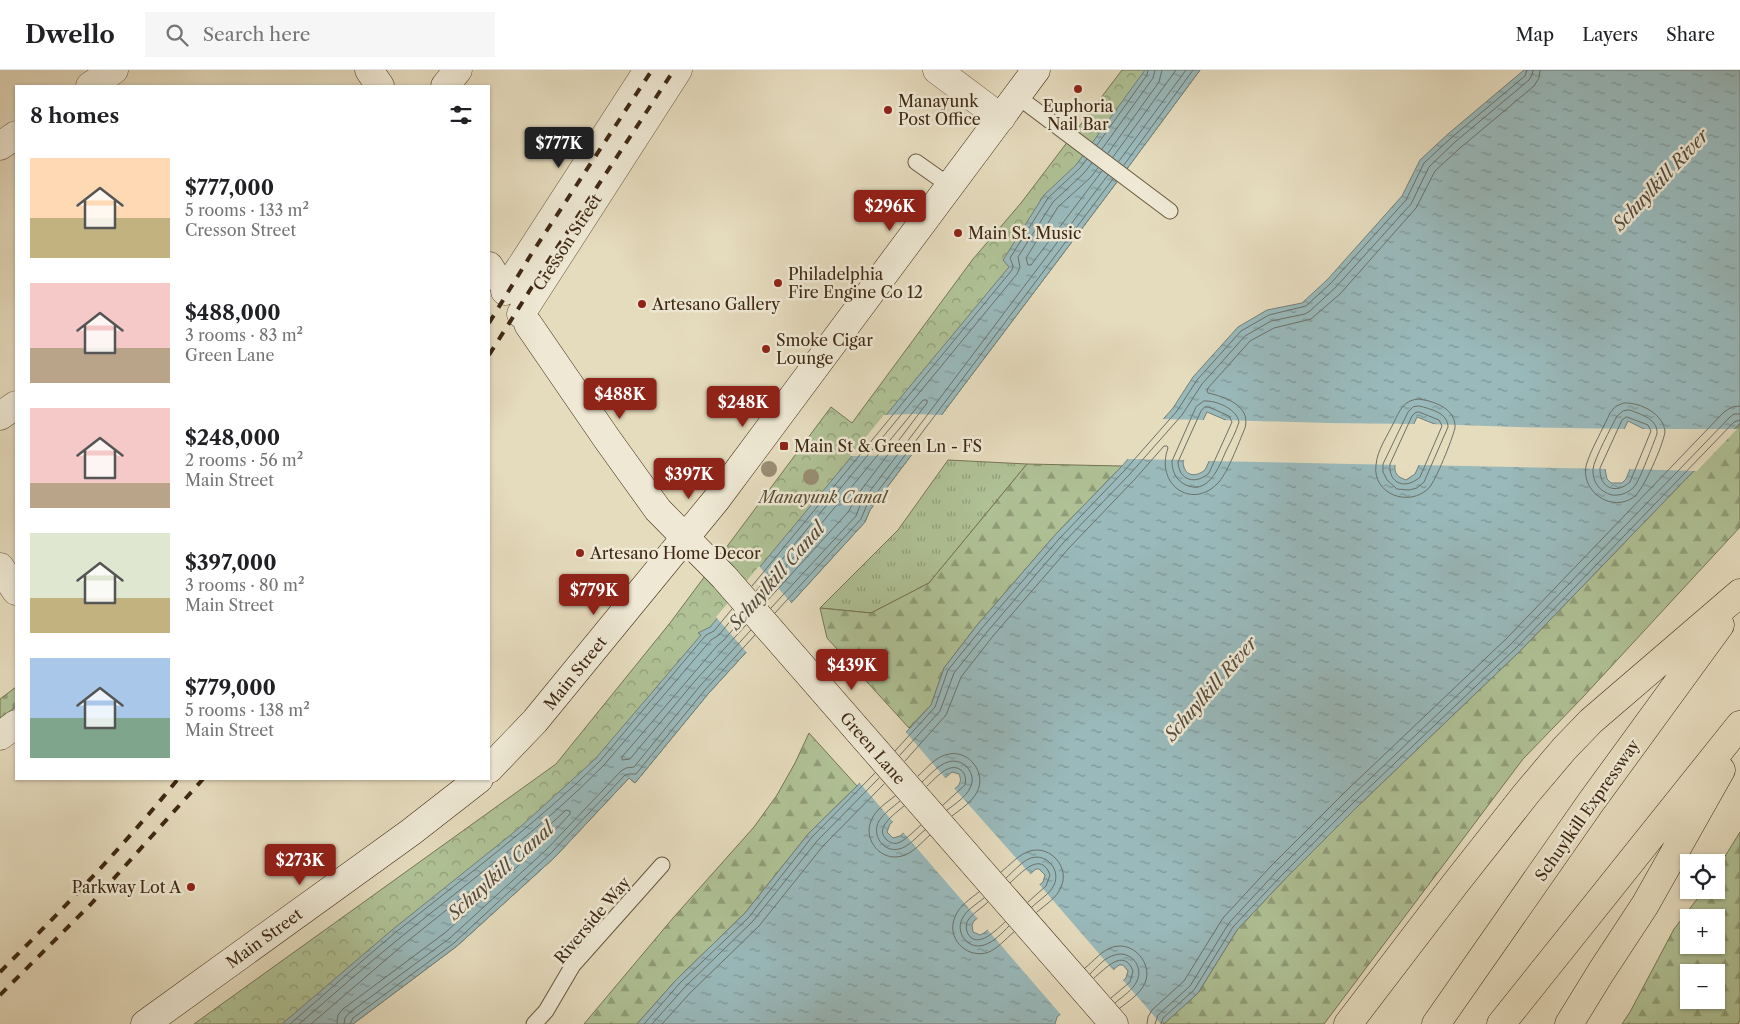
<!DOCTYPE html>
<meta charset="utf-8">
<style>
body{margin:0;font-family:"Libre Caslon Text",serif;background:#f6f6f6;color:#202124;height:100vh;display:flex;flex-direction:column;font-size:19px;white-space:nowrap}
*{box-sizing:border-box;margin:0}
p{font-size:16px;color:#757577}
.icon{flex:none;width:28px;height:28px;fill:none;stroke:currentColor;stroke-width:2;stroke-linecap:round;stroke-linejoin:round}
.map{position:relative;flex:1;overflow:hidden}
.sheet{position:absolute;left:15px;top:15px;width:475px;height:695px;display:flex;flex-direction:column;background:#fff;border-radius:0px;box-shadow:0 1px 4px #0004}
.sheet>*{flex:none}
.tools{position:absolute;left:1680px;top:784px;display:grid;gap:10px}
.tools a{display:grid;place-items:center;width:45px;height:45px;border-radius:0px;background:#fff;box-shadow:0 1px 4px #0004;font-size:25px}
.price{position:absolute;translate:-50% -42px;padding:0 11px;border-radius:5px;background:#8f2418;color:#fff;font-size:16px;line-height:32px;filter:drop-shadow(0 1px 2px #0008)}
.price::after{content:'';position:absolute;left:50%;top:30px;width:15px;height:11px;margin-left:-8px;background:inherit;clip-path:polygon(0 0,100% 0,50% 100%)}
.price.on{background:#222;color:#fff}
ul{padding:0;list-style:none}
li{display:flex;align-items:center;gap:15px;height:125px;padding:0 15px}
li span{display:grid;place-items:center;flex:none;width:140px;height:100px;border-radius:0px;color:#555}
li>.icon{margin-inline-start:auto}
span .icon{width:60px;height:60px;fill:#fffc;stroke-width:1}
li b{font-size:21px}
h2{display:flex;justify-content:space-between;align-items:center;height:60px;padding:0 15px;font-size:21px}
header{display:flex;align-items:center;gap:30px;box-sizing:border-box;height:70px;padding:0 25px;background:#fff;border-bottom:1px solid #e0e0e0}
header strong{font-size:24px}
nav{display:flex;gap:28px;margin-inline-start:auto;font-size:18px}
.search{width:350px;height:45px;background:#f6f6f6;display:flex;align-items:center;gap:12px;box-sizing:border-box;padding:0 18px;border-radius:0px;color:#757577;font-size:19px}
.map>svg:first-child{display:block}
.grass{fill:url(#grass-tufts);stroke:#777454}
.forest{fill:url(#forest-firs);stroke:#777454;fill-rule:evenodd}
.cemetery{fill:url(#cemetery-stones);stroke:#777454}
.park{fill:url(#park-crowns);stroke:#777454}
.water{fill:url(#water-ripples);stroke:#757f78;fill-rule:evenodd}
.pier{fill:#e5dbbd}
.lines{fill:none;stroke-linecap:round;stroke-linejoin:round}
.shore{stroke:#6c7068;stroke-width:1}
.lane-casing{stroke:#68553e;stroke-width:17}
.street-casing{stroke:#68553e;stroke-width:29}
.secondary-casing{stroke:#3f2814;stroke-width:29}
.highway-casing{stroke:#3f2814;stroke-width:29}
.lane{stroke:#eee8d4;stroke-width:15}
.street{stroke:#eee8d4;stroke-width:28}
.secondary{stroke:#eee8d4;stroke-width:28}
.highway{stroke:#e5dbbd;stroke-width:28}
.rail{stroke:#3f2814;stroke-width:4;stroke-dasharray:9 9;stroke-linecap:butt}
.tree{fill:#998d72}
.poi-dot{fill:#8f2418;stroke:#eee8d4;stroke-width:2}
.labels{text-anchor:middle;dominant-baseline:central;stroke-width:5;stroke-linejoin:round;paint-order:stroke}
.poi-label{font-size:16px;fill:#3f2814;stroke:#eee8d4;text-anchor:start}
.street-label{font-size:16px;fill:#3f2814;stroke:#eee8d4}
.park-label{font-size:16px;font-style:italic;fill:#5b4e34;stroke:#eee8d4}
.water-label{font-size:18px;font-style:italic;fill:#564c3e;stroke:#eee8d4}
</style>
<header>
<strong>Dwello</strong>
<div class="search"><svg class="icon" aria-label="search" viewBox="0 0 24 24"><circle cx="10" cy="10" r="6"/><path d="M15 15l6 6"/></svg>Search here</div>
<nav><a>Map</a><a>Layers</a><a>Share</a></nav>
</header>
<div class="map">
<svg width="1740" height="954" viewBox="0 0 1740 954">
<defs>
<pattern id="grass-tufts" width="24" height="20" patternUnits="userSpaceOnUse" patternTransform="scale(1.25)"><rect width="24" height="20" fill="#afc195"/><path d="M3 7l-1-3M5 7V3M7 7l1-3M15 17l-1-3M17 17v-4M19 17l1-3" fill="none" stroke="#909d78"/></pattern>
<pattern id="forest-firs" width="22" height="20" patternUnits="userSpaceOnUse" patternTransform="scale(1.25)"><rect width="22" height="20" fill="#afc195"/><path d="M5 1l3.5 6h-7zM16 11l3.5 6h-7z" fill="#909d78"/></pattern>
<pattern id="cemetery-stones" width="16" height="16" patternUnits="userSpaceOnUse" patternTransform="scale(1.25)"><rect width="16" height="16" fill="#afc195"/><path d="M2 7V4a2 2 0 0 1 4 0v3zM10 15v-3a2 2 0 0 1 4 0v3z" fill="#909d78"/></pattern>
<pattern id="park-crowns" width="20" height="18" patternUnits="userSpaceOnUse" patternTransform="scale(1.25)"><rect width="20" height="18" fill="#afc195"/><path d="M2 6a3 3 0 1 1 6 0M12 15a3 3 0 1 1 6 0" fill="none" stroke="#909d78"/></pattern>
<pattern id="water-ripples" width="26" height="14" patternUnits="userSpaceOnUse" patternTransform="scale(1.25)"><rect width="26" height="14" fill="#99b9bb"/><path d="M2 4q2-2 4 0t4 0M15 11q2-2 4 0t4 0" fill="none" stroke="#7e9697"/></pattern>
</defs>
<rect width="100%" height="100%" fill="#e5dbbd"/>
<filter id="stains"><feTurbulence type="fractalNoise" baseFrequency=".004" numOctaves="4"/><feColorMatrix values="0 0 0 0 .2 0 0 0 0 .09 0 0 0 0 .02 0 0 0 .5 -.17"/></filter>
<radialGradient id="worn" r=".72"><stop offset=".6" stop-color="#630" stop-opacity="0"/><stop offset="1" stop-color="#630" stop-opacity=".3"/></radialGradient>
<path class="grass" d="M948,390L1027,394L929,513L871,543L820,538L898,460Z"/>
<path class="forest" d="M1740,353V457L1583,627L1523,689L1324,954H1163L1198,923L1237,860L1285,809L1359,735L1520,581Z
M1027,394L1122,396L1055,465L978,554L944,598L931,635L909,658L827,568L820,538L871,543L929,513Z
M809,663L857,716L809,763L745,843L676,910L637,954H584L673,848L754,757L777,725L795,693Z
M1740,762V950L1738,954H1622L1630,942L1674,859L1704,820H1716V801ZM1689,848H1716V875H1689ZM1689,902H1716V930H1689Z"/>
<path class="cemetery" d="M16,617V637L0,648V629Z"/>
<path class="park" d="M1122,0H1200L1132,92L870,440L865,452L708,624L635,713L629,708L555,787L457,876L353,954H194L556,694L670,553L831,337L852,353L973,189L1021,133Z"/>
<path class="water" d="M1145,0H1200L1132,92L870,440L865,452L708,624L635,713L629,708L555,787L457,876L353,954H282L392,860L518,759L581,702L596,688L701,565L698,563L710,557L1009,197L1003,190L1044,125L1076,95Z
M1524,0H1740V353L1520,581L1359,735L1285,809L1237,860L1198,923L1165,953L1074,954L1126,908L1128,901L1123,895H1119L1057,947L1055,954H637L676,910L745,843L809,763L857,716L931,635L944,598L978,554L1055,465L1122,396L1173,338L1193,307L1238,257L1267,240L1302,233L1327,210L1402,126L1420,90L1448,64ZM1207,342L1228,351L1205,400C1195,408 1184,406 1183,392ZM1417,347L1437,355L1415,404L1406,410C1398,407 1394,404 1395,395ZM1628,351L1646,360L1626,409L1622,413H1611L1607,409L1605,399ZM952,702L959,704C961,709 961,712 958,716L900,766L893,768L887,762L890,754ZM1036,799H1039L1045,805L1043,812L984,863L980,865L973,862L972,855L974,851Z"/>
<path class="pier" d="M884,345L912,344L945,345L915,385L850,386Z
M1160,349L1205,350L1187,390L1125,389Z
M1222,350L1328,353L1417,354L1398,395L1207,391L1225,352Z
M1430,354L1517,357L1627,359L1608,399L1417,395L1434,356Z
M1638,359H1737L1697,401L1627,399L1643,361Z
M759,496L793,535L748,584L716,547Z
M904,660L946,709L895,754L858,711Z
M953,717L1031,805L979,850L902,761Z
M1038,813L1114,901L1062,946L986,858Z
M1122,909L1161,954H1071L1072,952Z"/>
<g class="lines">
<path class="shore" d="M1097,75L1147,5L1148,0
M1102,79L1153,8L1155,0
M1108,83L1159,12L1162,0
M1113,87L1176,0
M1119,91L1186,0
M1124,95L1193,0
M1098,98L1090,108L1058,137L1026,188L1028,195H1031L1102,101
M1420,329C1436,332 1456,339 1455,358C1452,370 1436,410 1429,418C1409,438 1372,424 1376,395C1377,380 1388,365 1394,352C1400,340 1404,329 1420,329Z
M1204,331C1216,330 1237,339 1239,352C1236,362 1231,371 1226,381C1219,397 1208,427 1184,414C1175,409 1172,400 1172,391L1196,337Z
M1624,333C1640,332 1664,344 1665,362C1663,375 1644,419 1634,427C1612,443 1581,422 1586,396C1589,383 1604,357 1610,343L1615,337Z
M1419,336C1431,339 1448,343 1448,357L1424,412L1417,418L1409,420L1397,419L1387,410L1383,402V394L1408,342L1413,337Z
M1205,337H1209L1229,346L1232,352L1209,403C1196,415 1179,411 1178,392L1201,341Z
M1630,340C1642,345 1658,349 1657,364C1653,374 1640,410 1634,417C1628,423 1620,426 1612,425C1600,422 1592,412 1593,399C1594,389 1612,356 1617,346L1623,341Z
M1419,342L1439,350L1442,356L1420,407C1406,420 1388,414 1390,394L1412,346L1415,343Z
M1627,347L1648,355L1651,361L1630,412C1616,425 1599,418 1600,398L1622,350Z
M752,516L1012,200L1013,196L1010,188L1048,128L1080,98L1087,89
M756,521L1017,204L1020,197L1018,187L1053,132L1084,103L1092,93
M761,527L923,330H927V333L855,428L849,441L766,532
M771,538L856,446L861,433L1108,105
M775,543L861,449L866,437L1113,109
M741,550L724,570L717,576L622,687V690L630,689L694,612L746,555
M895,681L935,637L948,600L982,558L1059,469L1125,400L1177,341L1197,310L1241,261L1269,245L1306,236L1331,213L1406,130L1424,93L1451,68L1525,6L1527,0
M900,685L940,641L954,603L987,562L1063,473L1130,404L1182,345L1202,314L1245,266L1271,251L1305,244L1310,241L1336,217L1411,134L1429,97L1455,72L1529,10L1532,5L1533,0
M905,691L946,645L961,607L993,566L1069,478L1135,409L1164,376H1167L1168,378C1155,414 1191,440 1217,414C1227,405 1239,372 1245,358C1251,336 1226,327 1208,323L1207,321L1208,318L1250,271L1274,258L1311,249L1340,224L1416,138L1435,101L1460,78L1534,16L1539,8L1540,0
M918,706C927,698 936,686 949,684C969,680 987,703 977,722C972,732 961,739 952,746
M922,712C930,705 938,695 948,692C963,687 978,704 970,718C966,727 955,734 947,740
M927,716C935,709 949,691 961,700C966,704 966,710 965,715L943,735
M895,726C886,733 875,740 871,751C863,770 881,792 902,786C913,783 921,773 930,765
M900,731C893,737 884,743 879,751C871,764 883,783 899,779C909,777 917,766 925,760
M904,736C895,744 873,758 887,770C890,773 894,774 898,773C906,770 914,761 921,755
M1001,802C1010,795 1019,784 1030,781C1051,775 1070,798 1061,817C1057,828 1045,835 1037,842
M1006,808C1014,801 1022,791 1031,788C1047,783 1061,800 1054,815C1050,824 1039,830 1032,837
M1010,813C1021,803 1041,780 1050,805L1046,816L1028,832
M979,822C970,829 959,836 955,847C946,867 965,888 986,883C997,880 1005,869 1014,862
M984,828C977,834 966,840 962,849C955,864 969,880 984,875C994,872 1002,863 1009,856
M988,832C982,838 971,844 967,852C966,856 966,860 968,864C978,880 997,859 1005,852
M1085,898C1094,891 1102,880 1113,877C1134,871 1153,894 1145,913C1140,924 1129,931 1120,938
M1090,904C1097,897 1105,887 1115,885C1130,880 1144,896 1137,911C1133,920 1123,926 1115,933
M1094,908C1105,899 1124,877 1133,901L1130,912L1111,928
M290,954C325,924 360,892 396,862C465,807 537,753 600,691L706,565L714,561L732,539
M299,954C333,925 366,895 401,867C470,811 542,758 604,695L711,570L719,565L736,544
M311,954L404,874L530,773L566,740L570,741V744L542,774L446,862L343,939L338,945L337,954
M344,954L345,948L349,943L450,868L547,779L621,701L626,698L634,697L700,616L751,560
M350,954L353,948L454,873L551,783L625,705L629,704H636L704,621L755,565
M644,954L680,913L749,847L812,767L875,703
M652,954L685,917L753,851L817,771L879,708
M662,954L690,923L759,856L823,776L884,714
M1147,954L1148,947L1152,940L1184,911L1223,848L1271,796L1346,721L1507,568L1724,342L1732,337L1740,336
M1155,954L1158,945L1190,916L1229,853L1277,801L1351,727L1512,573L1730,347L1734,344H1740
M1161,954L1163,948L1194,920L1233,857L1281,806L1355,731L1516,578L1734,352L1740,350"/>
<defs>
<path id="lane" d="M1017,26L1170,141
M916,92L950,116
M534,954L546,941L573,895L662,795"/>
<path id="street" d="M937,0L1001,48
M90,16L114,0
M445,16L458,0
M0,76L16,65
M505,221L648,0
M521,244L678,0
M0,346L16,335
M0,497L16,521
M0,666L16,654"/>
<path id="secondary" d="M369,0L380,16
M489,196L496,207
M528,254L607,369L658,440L724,507L1114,954
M489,699L535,651L716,430L1036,0
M145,954L411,762L479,709"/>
<path id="highway" d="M1348,954L1455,814L1526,724L1564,679L1591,651L1740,523
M1436,954L1591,732L1720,555
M1501,954L1740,655
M1569,954L1601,902L1645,835L1721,700"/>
</defs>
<use href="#lane" class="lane-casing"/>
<use href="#street" class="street-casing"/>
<use href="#secondary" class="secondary-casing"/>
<use href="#highway" class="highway-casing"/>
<use href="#lane" class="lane"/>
<use href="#street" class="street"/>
<use href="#secondary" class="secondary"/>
<use href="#highway" class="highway"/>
<path class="rail" d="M489,253L532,183L652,0
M489,285L549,190L674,0
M0,902C62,840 123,777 178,709
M0,925L91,834L203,709"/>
</g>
<g class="tree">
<circle cx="769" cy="399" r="8"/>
<circle cx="811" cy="407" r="8"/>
</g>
<g class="poi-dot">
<circle cx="1078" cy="19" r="5"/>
<circle cx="888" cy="40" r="5"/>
<circle cx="958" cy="163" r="5"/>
<circle cx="778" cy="213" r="5"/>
<circle cx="642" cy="234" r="5"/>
<circle cx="766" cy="279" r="5"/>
<rect x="779" y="371" width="10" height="10" rx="2.5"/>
<circle cx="580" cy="483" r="5"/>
<circle cx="191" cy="817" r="5"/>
</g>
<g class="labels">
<g class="poi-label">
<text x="898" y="31">Manayunk<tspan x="898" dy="18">Post Office</tspan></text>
<text x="1078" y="36" text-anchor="middle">Euphoria<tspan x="1078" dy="18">Nail Bar</tspan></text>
<text x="968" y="163">Main St. Music</text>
<text x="788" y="204">Philadelphia<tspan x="788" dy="18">Fire Engine Co 12</tspan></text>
<text x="652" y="234">Artesano Gallery</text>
<text x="776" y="270">Smoke Cigar<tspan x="776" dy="18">Lounge</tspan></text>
<text x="794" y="376">Main St &amp; Green Ln - FS</text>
<text x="590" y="483">Artesano Home Decor</text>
<text x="181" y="817" text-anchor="end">Parkway Lot A</text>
</g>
<g class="street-label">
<text transform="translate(567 172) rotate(-57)">Cresson Street</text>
<text transform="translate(575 603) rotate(-51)">Main Street</text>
<text transform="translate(873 678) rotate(49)">Green Lane</text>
<text transform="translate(1587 740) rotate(-55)">Schuylkill Expressway</text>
<text transform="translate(592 850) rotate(-50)">Riverside Way</text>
<text transform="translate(264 868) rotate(-36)">Main Street</text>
</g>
<g class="park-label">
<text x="823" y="427">Manayunk Canal</text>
</g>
<g class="water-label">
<text transform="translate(1661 110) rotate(-47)">Schuylkill River</text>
<text transform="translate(777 506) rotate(-49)">Schuylkill Canal</text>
<text transform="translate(1211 619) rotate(-49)">Schuylkill River</text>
<text transform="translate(501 801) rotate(-42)">Schuylkill Canal</text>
</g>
</g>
<rect width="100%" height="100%" filter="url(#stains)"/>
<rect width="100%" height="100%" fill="url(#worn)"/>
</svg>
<div class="tools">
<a><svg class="icon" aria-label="locate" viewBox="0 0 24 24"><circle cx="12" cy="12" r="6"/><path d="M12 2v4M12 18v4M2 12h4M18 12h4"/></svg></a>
<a>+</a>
<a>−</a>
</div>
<b class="price on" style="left:559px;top:99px">$777K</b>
<b class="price" style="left:890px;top:162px">$296K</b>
<b class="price" style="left:620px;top:350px">$488K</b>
<b class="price" style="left:743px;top:358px">$248K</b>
<b class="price" style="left:689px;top:430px">$397K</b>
<b class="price" style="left:594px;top:546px">$779K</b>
<b class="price" style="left:852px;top:621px">$439K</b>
<b class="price" style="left:300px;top:816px">$273K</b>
<section class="sheet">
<h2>8 homes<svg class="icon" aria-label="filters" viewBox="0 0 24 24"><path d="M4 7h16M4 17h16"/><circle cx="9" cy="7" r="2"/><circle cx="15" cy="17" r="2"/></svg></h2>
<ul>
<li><span style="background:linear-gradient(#ffd9b3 60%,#c2b280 0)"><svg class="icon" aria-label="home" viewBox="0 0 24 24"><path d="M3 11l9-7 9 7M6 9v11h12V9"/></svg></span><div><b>$777,000</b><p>5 rooms · 133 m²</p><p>Cresson Street</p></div></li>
<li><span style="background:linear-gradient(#f6c9c9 65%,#b9a48a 0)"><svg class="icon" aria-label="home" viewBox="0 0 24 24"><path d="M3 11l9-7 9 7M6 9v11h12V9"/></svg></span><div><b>$488,000</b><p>3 rooms · 83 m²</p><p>Green Lane</p></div></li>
<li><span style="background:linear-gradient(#f6c9c9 75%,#b9a48a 0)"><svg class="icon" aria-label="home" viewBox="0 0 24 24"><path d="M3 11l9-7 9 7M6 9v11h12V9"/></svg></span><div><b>$248,000</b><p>2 rooms · 56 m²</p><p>Main Street</p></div></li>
<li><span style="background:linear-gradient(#dfe7d0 65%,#c2b280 0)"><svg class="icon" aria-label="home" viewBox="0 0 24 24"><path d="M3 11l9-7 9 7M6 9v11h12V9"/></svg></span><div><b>$397,000</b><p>3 rooms · 80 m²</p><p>Main Street</p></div></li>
<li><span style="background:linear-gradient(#a9c7e8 60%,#7fa58c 0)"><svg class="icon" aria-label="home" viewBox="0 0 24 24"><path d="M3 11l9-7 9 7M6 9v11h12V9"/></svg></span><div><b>$779,000</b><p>5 rooms · 138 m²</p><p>Main Street</p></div></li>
</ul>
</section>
</div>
